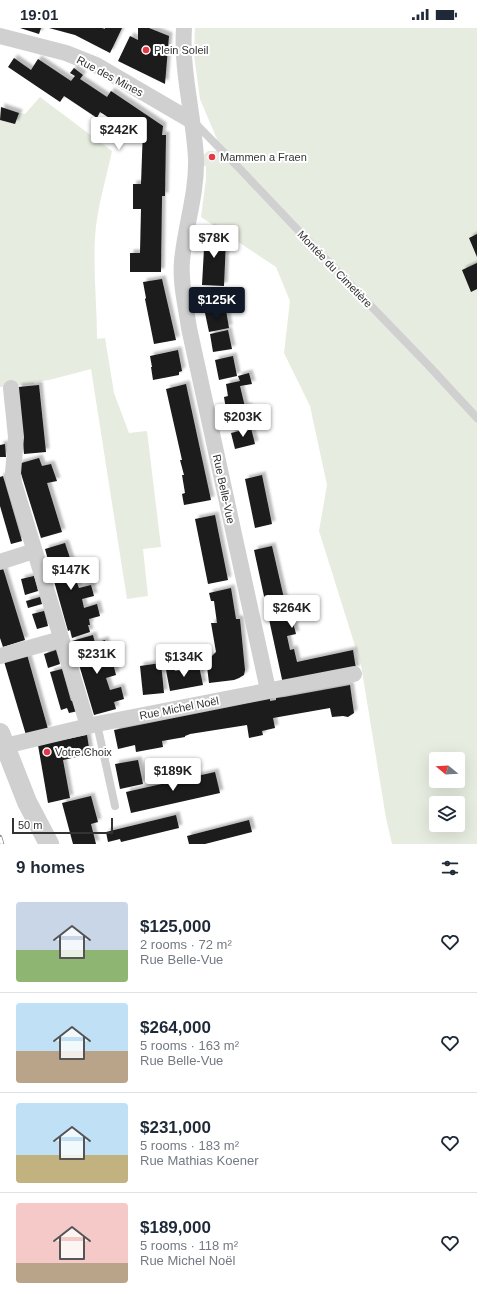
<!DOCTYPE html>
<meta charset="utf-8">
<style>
body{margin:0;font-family:Helvetica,sans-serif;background:#f2f2f3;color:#1f2937;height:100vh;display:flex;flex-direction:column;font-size:15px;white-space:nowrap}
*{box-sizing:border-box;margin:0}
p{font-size:13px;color:#747a83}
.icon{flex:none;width:22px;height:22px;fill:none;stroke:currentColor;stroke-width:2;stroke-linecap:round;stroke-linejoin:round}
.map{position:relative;height:816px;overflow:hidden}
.drawer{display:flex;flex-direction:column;background:#fff;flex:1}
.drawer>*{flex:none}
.needle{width:26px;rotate:288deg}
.fabs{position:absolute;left:429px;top:724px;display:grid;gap:8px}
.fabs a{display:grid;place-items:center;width:36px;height:36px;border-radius:4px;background:#fff;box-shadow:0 4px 16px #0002;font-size:20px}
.scale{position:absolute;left:12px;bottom:10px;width:101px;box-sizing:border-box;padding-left:4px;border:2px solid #333;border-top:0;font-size:11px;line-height:14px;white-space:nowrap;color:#333;-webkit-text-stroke:3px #fff;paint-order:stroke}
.price{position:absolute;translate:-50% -34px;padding:0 9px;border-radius:4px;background:#fff;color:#222;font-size:13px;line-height:26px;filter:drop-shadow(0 1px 2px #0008)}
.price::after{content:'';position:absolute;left:50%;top:24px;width:12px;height:9px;margin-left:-6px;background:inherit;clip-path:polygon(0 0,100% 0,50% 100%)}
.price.selected{background:#111827;color:#fff}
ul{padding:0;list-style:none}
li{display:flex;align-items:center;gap:12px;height:100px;padding:0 16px}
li+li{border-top:1px solid #e0e1e3}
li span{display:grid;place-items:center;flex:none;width:112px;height:80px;border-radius:4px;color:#555}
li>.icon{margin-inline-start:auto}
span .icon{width:48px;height:48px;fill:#fffc;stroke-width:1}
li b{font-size:17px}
h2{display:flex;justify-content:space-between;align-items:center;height:48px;padding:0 16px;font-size:17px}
.status{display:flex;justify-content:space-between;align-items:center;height:28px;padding:0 20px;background:#fff;direction:ltr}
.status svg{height:11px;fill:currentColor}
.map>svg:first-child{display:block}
.green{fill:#e6ecdf;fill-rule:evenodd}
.building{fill:#1a1a1a;filter:url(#shadow)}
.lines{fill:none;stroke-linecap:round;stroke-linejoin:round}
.service{stroke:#d0d0d0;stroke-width:8}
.minor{stroke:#d0d0d0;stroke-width:16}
.tertiary{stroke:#d0d0d0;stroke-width:20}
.rail-casing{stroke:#888;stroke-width:4.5}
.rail{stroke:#fff;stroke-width:3;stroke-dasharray:9;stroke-linecap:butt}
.poi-dot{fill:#e63946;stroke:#fff;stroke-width:1.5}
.labels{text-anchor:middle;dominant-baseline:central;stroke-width:4;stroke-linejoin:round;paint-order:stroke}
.poi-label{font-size:11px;fill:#333;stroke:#fff;text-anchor:start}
.street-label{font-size:11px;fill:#333;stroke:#fff}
</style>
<div class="status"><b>19:01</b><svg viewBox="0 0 49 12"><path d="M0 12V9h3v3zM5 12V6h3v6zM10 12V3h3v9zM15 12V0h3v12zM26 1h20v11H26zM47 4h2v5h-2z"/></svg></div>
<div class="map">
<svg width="477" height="816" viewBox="0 0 477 816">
<defs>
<filter id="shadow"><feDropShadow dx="3.5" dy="-3.5" stdDeviation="1" flood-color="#0004"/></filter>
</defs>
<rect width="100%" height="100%" fill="#fff"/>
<path class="green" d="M195,0H477V816H392L386,790L361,637L319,503L327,457L310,378L284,325L290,273L276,239L201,189L206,151V138H200L201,129L208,123H222L200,71L194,27ZM436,731H458V753H436ZM436,775H458V797H436Z
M40,69L112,123C107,147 99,173 96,198C92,235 97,273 97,311L105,310L114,365L129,405L147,403L161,519L143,521L148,568L127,571L91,341L49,352L34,354V356L0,359V92L15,96L19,85L25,86Z"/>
<path class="building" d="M20,0H41L39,6Z
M49,0H102L105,1V0H122L110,25L75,7Z
M138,0H149L169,8L165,56L118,33L130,8L138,12Z
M14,30L31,42L38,31L71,53L75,48L70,45L74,40L83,47L80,51L107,69L111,63L163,98L162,107H166L165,168H162L161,244H130V225H140L141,181H133V156H141L143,100L139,98L134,106L100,84L97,90L64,68L60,74L8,39Z
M1,79L19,85L15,96L0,92Z
M211,200L226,211L224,258L202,257L205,203L208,204Z
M477,206V229L469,210Z
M477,235V261L471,264L462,242Z
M162,251L176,312L154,316L145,271L146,270L143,254Z
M224,264L227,278L205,282L203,267Z
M226,282L229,300L209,304L205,285Z
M228,302L232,321L213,324L210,306Z
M178,322L182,343L179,344V347L153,352L151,339H152L150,328Z
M233,328L237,348L219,352L215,332Z
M249,345L252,356L240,358L245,379L248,378L251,396L229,400L224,369L228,368L226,356L240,353L238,348Z
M186,356L211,472L184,477L182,466L185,465L182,447H184L180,432H182L166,361Z
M39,357L46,424L24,426L18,359Z
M251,400L255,416L235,421L231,405Z
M5,416L6,429H0V417Z
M39,430L42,438L51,436L57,453L47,455L62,504L41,510L18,436Z
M262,447L272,496L255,500L245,451Z
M3,448L22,513L11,516L0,478V449Z
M215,487L228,552L208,556L195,491Z
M65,515L73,539L85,536L88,547L76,551L77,555L79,560L91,557L94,568L82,571L84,580L97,576L100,588L89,591L90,597H88L90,604L72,610L70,602L68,603L45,521Z
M272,518L289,592L292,591L296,606L287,608L290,622L294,621L297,634L353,622L356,641L283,656L254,522Z
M2,537L25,612L3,619L0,610V538Z
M34,548L38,563L25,567L21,551Z
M231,560L236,591H240L245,642L244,647L239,650L234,652L209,655L206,630L212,628L216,624L211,595H217L214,573H211L209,565Z
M40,569L42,576L28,580L26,573Z
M44,583L48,598L37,601L32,586Z
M93,607L95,615L105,612L108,623L99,625L102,638L113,635L116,647L106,650L110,662L121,659L124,671L114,674L116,681L94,687L72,613Z
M56,622L60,636L48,640L44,626Z
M26,623L48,701L26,707L3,630Z
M161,635L164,665L143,667L140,638Z
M199,638L203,657L170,663L166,642L174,640L175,643Z
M62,641L71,673L75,672L78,683L69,685L67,680L61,682L50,644Z
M350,657L354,685L348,689L343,688L332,689L330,680L273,690L275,700L262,703L263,707L249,710L247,697L190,706L185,708V709L162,713L163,719L136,724L135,717L118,721L114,702L270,671V673L276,672V670L284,669Z
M87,707L90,726L63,732L70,770L48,775L38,717Z
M138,732L143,756L120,761L115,736Z
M215,744L220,765L131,785L126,764Z
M91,768L98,794L91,796L96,816H73L62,775Z
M176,787L179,800L121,814L120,811L108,814L106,804Z
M249,792L252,804L205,816H189L187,808Z"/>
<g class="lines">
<path class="service" d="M194,94L241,142L314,219L429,338L477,390
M97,696L115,778"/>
<path class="minor" d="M184,0C181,44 194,87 196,131C197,166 185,199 182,233C180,256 186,278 189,300L268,662
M0,8L66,25L96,37L192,93
M11,360L16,409L13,445L14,455L88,698
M0,534L34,523
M0,628L61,611
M5,718L97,696L354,646"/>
<path class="tertiary" d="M0,705L27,774L49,816"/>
<defs>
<path id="rail" d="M0,809L2,816"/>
</defs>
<use href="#rail" class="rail-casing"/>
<use href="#rail" class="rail"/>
</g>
<g class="poi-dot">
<circle cx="146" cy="22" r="4"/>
<circle cx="212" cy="129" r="4"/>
<circle cx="47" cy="724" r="4"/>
</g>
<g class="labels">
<g class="poi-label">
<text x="154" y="22">Plein Soleil</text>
<text x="220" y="129">Mammen a Fraen</text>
<text x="55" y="724">Votre Choix</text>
</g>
<g class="street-label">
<text transform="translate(110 48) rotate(28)">Rue des Mines</text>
<text transform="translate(335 241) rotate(46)">Montée du Cimetière</text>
<text transform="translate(224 461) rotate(78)">Rue Belle-Vue</text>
<text transform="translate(179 680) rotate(-11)">Rue Michel Noël</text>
</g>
</g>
</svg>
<div class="fabs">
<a><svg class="needle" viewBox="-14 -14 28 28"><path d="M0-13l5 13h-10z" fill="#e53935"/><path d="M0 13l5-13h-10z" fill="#747a83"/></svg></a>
<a><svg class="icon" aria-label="layers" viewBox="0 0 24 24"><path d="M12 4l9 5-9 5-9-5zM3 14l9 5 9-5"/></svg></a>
</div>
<div class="scale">50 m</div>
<b class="price" style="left:119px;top:123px">$242K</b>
<b class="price" style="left:214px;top:231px">$78K</b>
<b class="price selected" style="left:217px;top:293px">$125K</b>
<b class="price" style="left:243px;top:410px">$203K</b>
<b class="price" style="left:71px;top:563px">$147K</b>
<b class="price" style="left:292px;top:601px">$264K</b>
<b class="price" style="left:97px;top:647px">$231K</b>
<b class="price" style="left:184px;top:650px">$134K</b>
<b class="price" style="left:173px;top:764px">$189K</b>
</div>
<section class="drawer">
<h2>9 homes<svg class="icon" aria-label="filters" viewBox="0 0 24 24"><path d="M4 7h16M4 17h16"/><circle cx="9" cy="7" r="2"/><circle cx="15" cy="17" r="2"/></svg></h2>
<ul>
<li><span style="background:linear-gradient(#c9d6e8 60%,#8fb573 0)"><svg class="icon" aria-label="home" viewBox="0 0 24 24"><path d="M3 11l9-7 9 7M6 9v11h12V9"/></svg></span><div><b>$125,000</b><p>2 rooms · 72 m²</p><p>Rue Belle-Vue</p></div><svg class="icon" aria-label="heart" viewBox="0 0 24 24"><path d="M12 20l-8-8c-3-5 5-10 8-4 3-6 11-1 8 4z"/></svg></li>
<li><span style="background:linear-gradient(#bfe0f5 60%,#b9a48a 0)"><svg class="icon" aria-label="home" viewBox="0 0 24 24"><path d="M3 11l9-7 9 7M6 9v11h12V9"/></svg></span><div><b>$264,000</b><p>5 rooms · 163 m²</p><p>Rue Belle-Vue</p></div><svg class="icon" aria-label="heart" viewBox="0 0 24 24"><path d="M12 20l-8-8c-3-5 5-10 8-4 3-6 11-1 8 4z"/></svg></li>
<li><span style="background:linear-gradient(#bfe0f5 65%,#c2b280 0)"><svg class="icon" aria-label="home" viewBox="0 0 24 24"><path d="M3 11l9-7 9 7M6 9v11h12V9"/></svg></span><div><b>$231,000</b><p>5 rooms · 183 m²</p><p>Rue Mathias Koener</p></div><svg class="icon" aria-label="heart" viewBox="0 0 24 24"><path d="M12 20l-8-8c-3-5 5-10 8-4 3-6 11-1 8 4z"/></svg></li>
<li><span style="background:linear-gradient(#f6c9c9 75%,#b9a48a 0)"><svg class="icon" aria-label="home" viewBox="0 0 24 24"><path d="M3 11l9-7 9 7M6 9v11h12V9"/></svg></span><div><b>$189,000</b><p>5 rooms · 118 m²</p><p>Rue Michel Noël</p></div><svg class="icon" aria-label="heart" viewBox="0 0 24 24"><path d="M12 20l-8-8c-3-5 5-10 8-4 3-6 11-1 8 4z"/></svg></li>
</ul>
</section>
